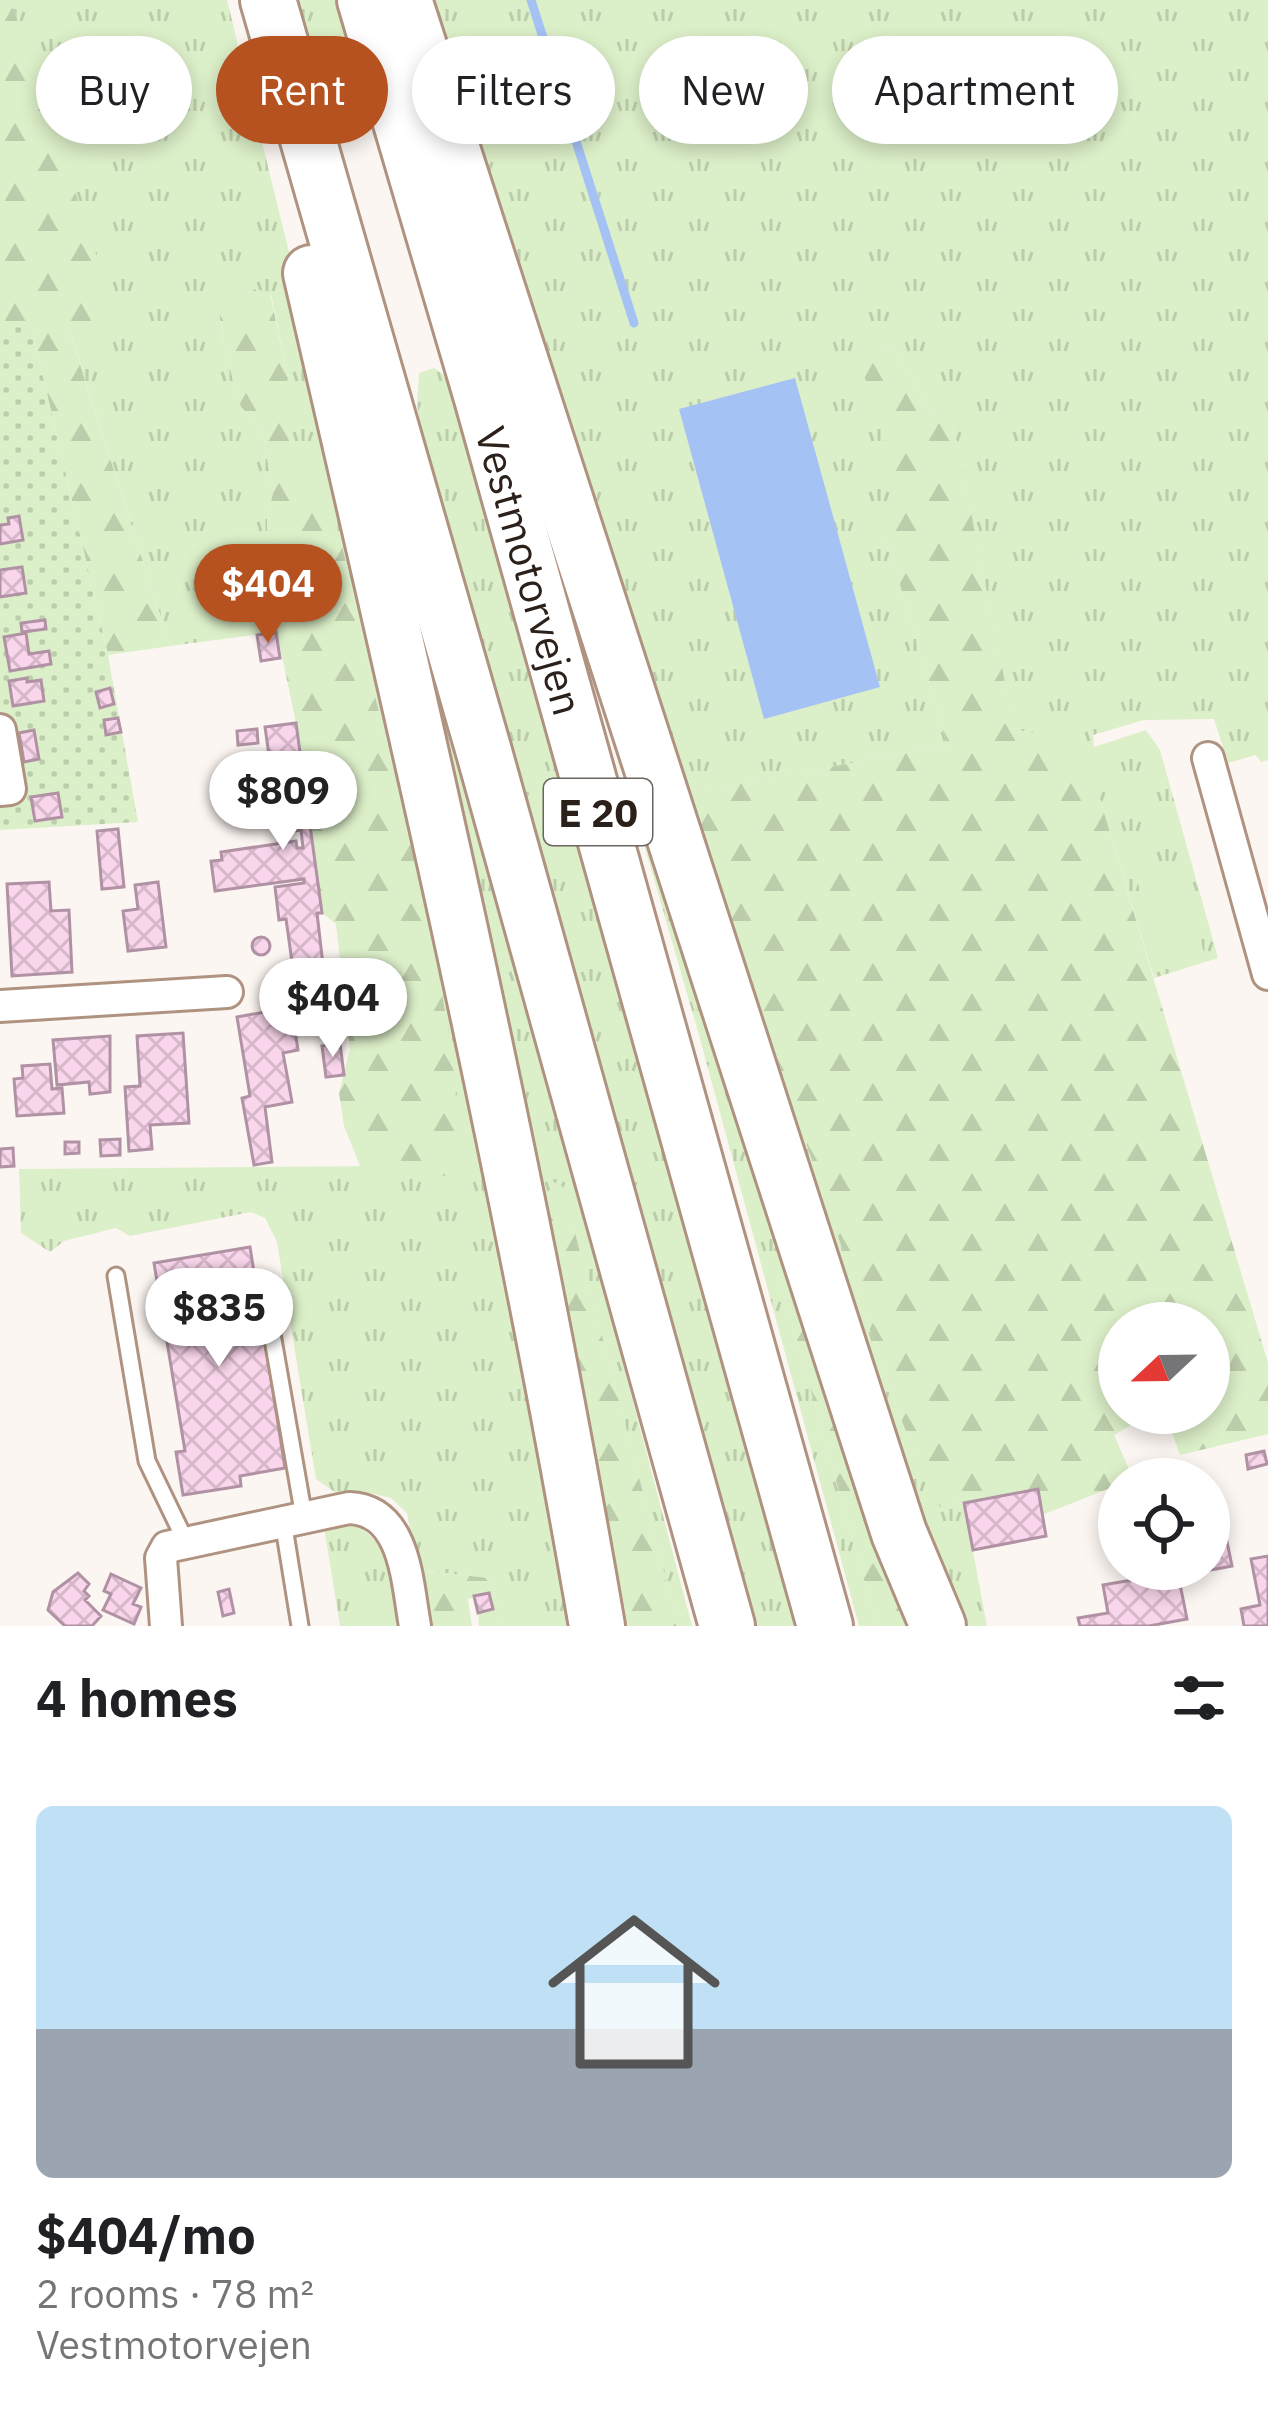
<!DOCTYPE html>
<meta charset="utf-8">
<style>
body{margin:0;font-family:"IBM Plex Sans",sans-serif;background:#f2f2f2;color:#202124;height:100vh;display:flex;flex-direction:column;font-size:45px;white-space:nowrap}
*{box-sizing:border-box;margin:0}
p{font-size:39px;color:#757577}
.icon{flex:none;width:66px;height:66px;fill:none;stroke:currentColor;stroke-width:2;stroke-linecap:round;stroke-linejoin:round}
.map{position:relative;height:1626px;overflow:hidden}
.side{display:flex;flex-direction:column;background:#fff;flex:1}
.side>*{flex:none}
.banner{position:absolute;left:36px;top:36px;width:1197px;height:108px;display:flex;gap:24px}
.needle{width:78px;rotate:248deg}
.controls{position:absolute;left:1098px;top:1302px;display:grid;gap:24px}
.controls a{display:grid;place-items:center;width:132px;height:132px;border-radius:50%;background:#fff;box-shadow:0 6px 18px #0003;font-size:60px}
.price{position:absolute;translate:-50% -102px;padding:0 27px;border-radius:42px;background:#fff;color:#222;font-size:39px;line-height:78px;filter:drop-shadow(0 3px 6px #0008)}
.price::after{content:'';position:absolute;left:50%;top:72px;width:36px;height:27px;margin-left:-18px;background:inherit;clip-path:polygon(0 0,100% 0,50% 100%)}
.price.on{background:#b65120;color:#fff}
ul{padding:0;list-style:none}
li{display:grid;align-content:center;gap:24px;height:636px;padding:0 36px}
li span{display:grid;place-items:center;height:372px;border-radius:18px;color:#555}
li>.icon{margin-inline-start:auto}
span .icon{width:216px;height:216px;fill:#fffc;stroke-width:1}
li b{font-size:51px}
h2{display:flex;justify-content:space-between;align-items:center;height:144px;padding:0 36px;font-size:51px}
.chip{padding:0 42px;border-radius:54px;background:#fff;box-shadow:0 6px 18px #0003;font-size:42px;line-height:108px}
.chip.on{background:#b65120;color:#fff}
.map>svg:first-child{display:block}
.grass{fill:url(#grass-tufts)}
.forest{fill:url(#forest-firs)}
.garden{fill:url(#garden-dots)}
.pitch{fill:#dbefc8}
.water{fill:#a5c2f5}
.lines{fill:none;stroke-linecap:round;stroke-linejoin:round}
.stream{stroke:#a5c2f5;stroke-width:9}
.building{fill:url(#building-cross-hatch);stroke:#b092a4;stroke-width:3}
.service-casing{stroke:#af9380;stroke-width:21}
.minor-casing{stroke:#af9380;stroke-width:36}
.motorway-casing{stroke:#af9380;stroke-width:60}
.service{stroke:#fff;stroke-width:15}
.minor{stroke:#fff;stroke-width:30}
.motorway{stroke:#fff;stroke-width:54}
.labels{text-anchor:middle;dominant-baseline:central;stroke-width:9;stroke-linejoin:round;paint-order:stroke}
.shield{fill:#fff;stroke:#6b645f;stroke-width:3}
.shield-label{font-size:39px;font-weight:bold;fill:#2c211a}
.street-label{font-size:42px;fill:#2c211a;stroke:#fff}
</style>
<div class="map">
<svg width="1268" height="1626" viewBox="0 0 1268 1626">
<defs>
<pattern id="grass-tufts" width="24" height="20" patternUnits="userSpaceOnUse" patternTransform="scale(3)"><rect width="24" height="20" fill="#dbefc8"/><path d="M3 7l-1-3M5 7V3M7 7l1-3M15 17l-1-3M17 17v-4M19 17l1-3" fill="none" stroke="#bccdab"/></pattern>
<pattern id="forest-firs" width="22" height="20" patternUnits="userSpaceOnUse" patternTransform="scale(3)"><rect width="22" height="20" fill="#dbefc8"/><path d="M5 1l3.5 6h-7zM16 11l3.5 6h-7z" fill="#bccdab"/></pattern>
<pattern id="garden-dots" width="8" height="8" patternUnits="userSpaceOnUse" patternTransform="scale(3)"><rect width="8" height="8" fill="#dbefc8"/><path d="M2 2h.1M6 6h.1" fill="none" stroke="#bccdab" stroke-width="1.8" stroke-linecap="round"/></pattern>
<pattern id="building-cross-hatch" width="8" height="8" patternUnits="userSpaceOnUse" patternTransform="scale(3)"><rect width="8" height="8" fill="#f9d6eb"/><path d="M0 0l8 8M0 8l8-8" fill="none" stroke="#d6b7c9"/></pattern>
</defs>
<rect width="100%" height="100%" fill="#fcf6f2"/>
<path class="grass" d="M10,0H227L349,496L580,1626H506L488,1578L417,1570L407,1513L391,1498L375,1494L339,1495L316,1479L277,1242L265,1218L251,1212L130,1236L116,1228L64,1241L50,1252L21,1233L19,1169L374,1166L454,1176L424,886L376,700L341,540L301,480L280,414L288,378L271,294L255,289L219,313L225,351L241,407L262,427L273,493L267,519L271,604L276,632L170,646L70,332L16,16Z
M288,0H346L361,76L363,125L350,130L336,117Z
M415,0H1268V760L1261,762L1256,755L1228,763L1214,719L1144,720L1093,735L1094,747L1146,730L1160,750L1218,958L1154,978L1092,773L1015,733L953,424L932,411L893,349L854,341L903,496L887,541L947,745L688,794L899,1415L940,1506L964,1503L987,1626H965L886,1423Z
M434,368L443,374L474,437L803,1626H745L424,451L417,403L419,373Z
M585,640L785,1216L778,1274L877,1626H859L699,1035Z
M433,680L620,1352L692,1626H678L563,1188L547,1199L628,1626H618L424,685Z
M353,1524C394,1544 393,1586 401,1626H340L324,1527Z"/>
<path class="forest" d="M0,0H10L16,16L105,281L100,327L70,333L170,646L108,655L30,321H0Z
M255,289L270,293L288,378L281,414L301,479L317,486L341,540L376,700L424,886L452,1053L459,1131L455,1177L360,1166L344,1126L339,1093L350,1049L336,924L322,913L296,723L271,604L267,519L273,493L262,427L241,407L225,351L219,312Z
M853,340L893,349L932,411L953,423L1015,732L1028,730L1092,772L1268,1363V1434L1180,1455L1165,1413H1209V1323H1119V1413H1135L1138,1421L1114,1435L1133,1478L1119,1479L1118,1485L1042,1515L1037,1489L940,1507L899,1415L687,794L947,745L887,541L902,496Z
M552,1181L563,1187L678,1626H628L547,1199Z
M778,1238L926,1626H877L778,1274L774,1250Z
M417,1570L488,1578L506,1626H479L478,1613L492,1609L488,1593L468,1599L472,1626H430Z"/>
<path class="garden" d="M0,321H30L108,655L138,822L0,830Z"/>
<path class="pitch" d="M1180,860L1204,953L1161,965L1135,873Z"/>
<path class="water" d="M795,378L880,687L764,719L679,409Z"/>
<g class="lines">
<path class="stream" d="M531,0L634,323"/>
</g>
<path class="building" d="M19,516L23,540L0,544V525L9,524L8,518Z
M22,567L26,593L0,597V570Z
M45,620L46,629L22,632L21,623Z
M276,632L280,658L261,661L257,635Z
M26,633L29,654L49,651L51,664L10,671L4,637Z
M27,678V682L41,680L44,701L13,706L9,681Z
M110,688L114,704L100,708L96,692Z
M118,718L121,732L106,735L104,720Z
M296,723L322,913H317L323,965L293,969L286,919L279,920L275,887L304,883V879L215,891L211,861L222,860L221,852L296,841L297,848H303L301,830L280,833L265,727Z
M257,729L258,743L238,745L237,731Z
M34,730L39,759L24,762L19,733Z
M58,793L62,817L35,821L31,797Z
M118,829L124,887L102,889L97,831Z
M49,882L51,911L69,910L72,972L12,976L7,884Z
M158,882L166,947L128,951L123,911L138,909L135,885Z
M252 946a9 9 0 1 1 18 0a9 9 0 1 1-18 0Z
M276,1010L278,1019L293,1017L298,1050L283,1053L292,1102L265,1107L272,1162L254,1165L242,1098L250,1096L237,1017Z
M183,1033L189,1123L150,1125L152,1149L129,1151L125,1087L140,1086L137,1036Z
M110,1036V1092L90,1094L89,1082L57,1085L53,1040Z
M340,1043L344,1075L326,1077L322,1046Z
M50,1064L52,1089L62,1088L64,1113L17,1116L14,1079L23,1078L22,1066Z
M120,1139V1155L101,1156L100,1140Z
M65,1142H79V1153L65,1154Z
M13,1148L14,1166L0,1167V1149Z
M250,1247L285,1468L240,1476L241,1486L183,1495L176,1452L185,1451L154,1263Z
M1264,1451L1267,1464L1248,1469L1246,1455Z
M1038,1489L1046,1536L973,1550L964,1503Z
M1223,1522L1232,1566L1211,1570L1209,1525Z
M1268,1556V1626H1244L1241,1609L1260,1605L1251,1559Z
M1136,1569H1177L1187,1619L1149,1626H1080L1078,1618L1108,1613L1103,1585L1138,1579Z
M78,1573L89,1584L84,1591L89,1596L85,1600L101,1616L92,1626H65L48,1610L53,1592Z
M111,1574L141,1588L133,1604L141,1607L134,1624L103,1610L111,1594L104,1591Z
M229,1589L234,1613L223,1616L218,1592Z
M489,1593L493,1609L478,1613L474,1596Z"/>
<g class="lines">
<defs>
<path id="service" d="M116,1276L147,1461L186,1542
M267,1305L304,1517
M283,1521L300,1626"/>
<path id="minor" d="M0,730L10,789L0,790
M1208,758L1268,974
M0,1006L227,992
M166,1626L161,1558L167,1547L349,1508C406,1510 407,1583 415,1626"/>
<g id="motorway">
<path d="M268,0L484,752L727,1626"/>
<path id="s1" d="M365,0L482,398L825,1626"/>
<path d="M404,0L899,1533L938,1626"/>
<path d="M311,273C415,722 519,1171 597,1626"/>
</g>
</defs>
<use href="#service" class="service-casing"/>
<use href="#minor" class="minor-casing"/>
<use href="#motorway" class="motorway-casing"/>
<use href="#service" class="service"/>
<use href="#minor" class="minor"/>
<use href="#motorway" class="motorway"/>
</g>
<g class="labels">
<rect class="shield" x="544" y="779" width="108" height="66" rx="9"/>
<g class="shield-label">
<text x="598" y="812">E 20</text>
</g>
<g class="street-label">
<text stroke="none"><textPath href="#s1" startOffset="594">Vestmotorvejen</textPath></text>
</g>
</g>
</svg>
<div class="controls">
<a><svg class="needle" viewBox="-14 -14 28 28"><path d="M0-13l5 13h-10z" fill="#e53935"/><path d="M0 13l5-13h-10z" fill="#757577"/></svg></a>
<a><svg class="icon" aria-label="locate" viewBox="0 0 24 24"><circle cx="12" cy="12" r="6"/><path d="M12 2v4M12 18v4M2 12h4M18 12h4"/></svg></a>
</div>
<b class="price on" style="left:268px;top:646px">$404</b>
<b class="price" style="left:283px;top:853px">$809</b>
<b class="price" style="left:333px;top:1060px">$404</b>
<b class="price" style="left:219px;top:1370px">$835</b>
<div class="banner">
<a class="chip">Buy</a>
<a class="chip on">Rent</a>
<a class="chip">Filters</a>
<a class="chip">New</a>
<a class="chip">Apartment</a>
</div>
</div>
<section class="side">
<h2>4 homes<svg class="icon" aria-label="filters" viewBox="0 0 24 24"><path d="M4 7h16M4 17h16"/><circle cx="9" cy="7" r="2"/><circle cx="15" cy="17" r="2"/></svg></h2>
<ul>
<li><span style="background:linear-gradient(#bfe0f5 60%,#9aa5b1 0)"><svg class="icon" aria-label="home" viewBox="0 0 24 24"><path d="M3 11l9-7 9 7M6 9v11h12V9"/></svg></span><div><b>$404/mo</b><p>2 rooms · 78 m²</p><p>Vestmotorvejen</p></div></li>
</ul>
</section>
